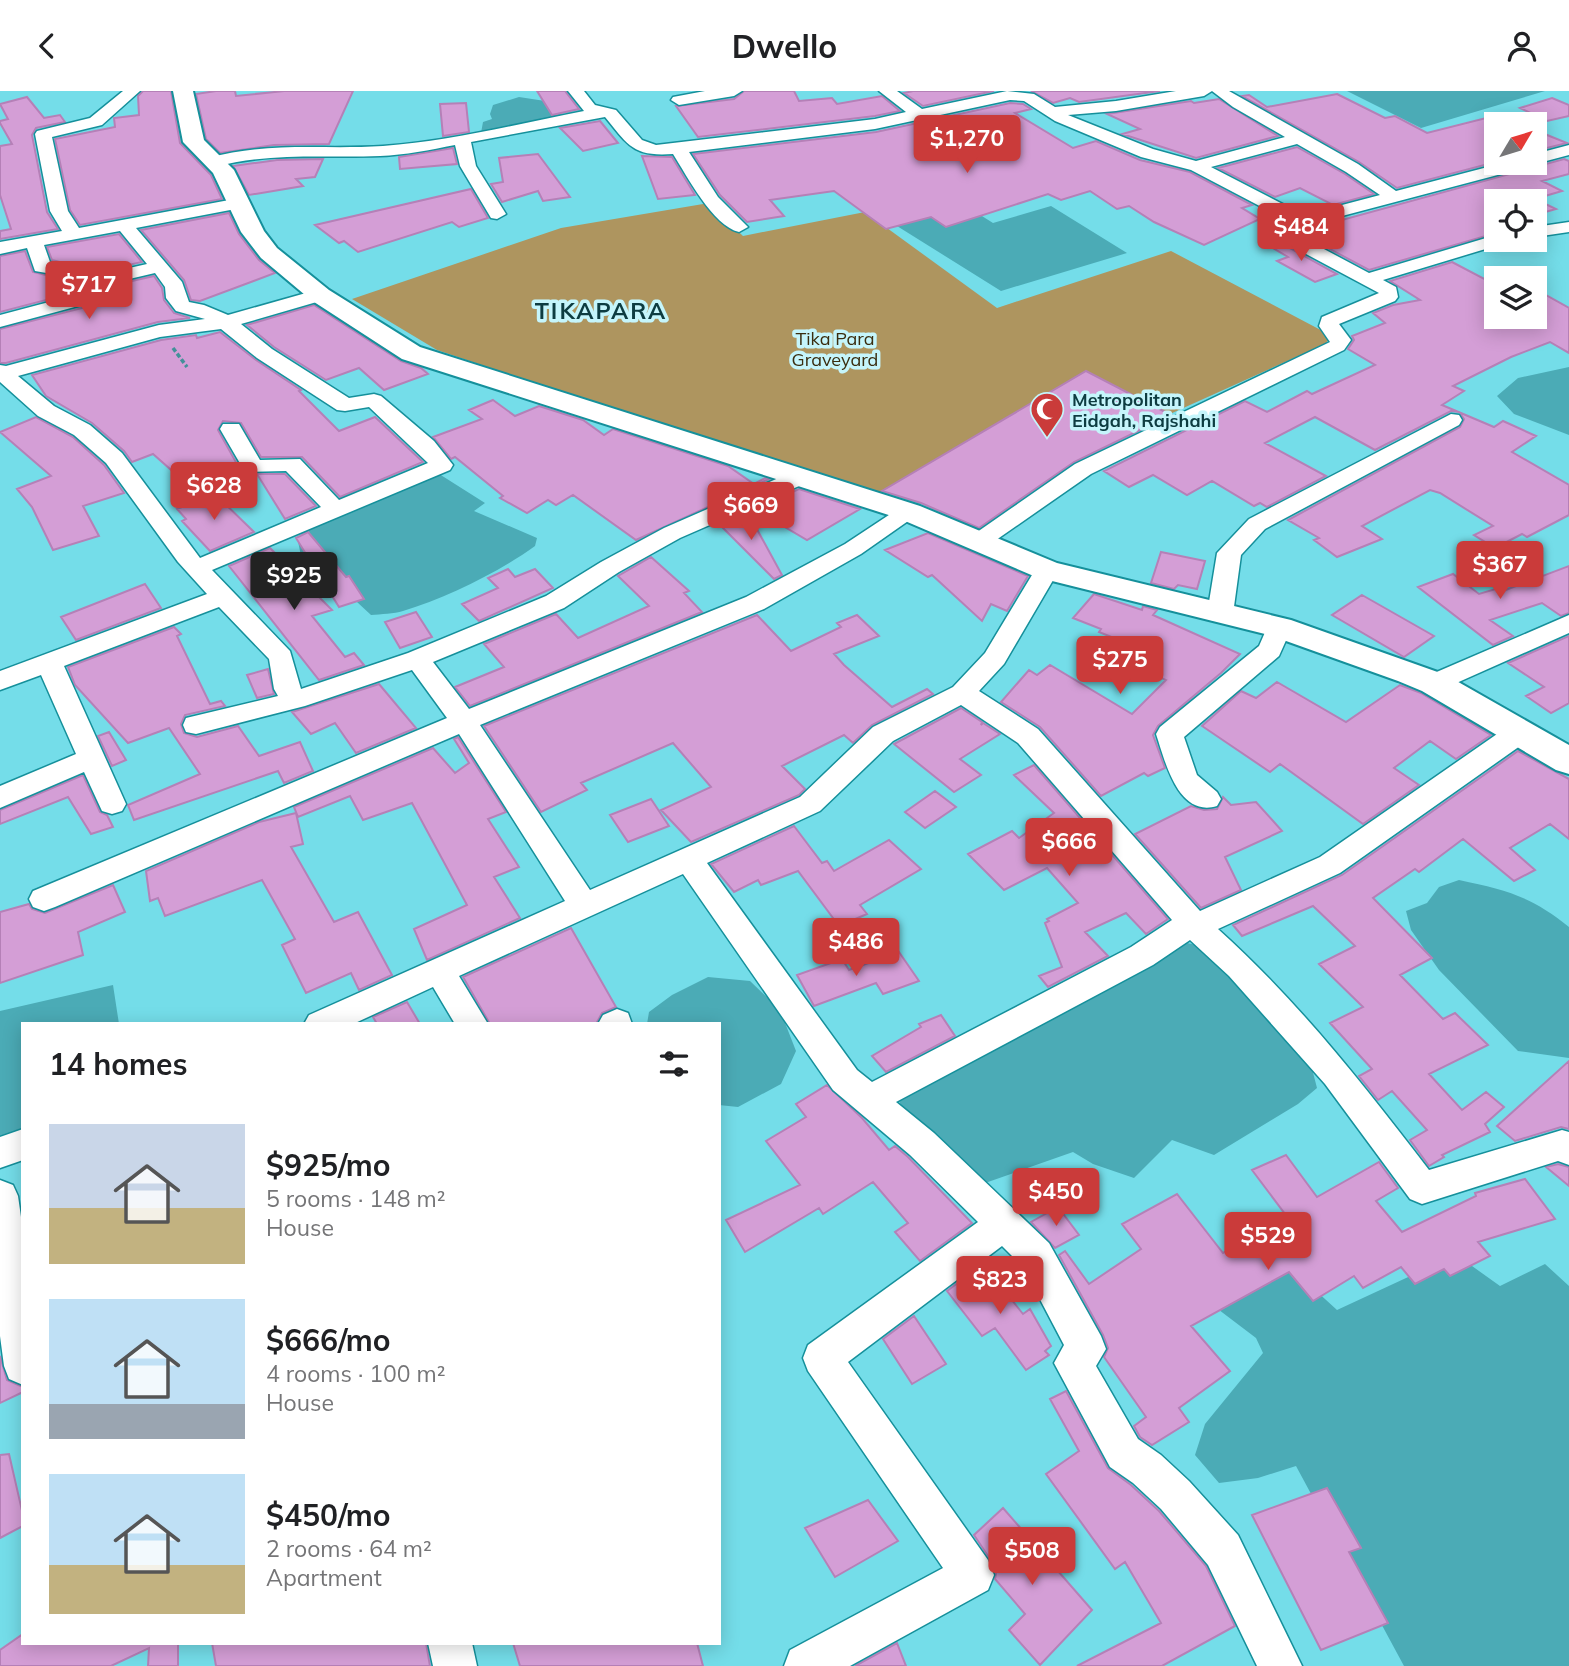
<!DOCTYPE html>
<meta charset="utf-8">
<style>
body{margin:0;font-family:Mulish,sans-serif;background:#f6f6f6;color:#202124;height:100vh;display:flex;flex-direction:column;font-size:26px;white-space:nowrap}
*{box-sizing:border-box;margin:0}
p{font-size:23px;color:#757577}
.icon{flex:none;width:38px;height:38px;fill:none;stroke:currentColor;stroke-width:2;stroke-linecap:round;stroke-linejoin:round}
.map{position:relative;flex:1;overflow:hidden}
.panel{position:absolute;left:21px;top:931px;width:700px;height:623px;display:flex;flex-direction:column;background:#fff;border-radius:0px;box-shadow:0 4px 18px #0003}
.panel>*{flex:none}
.needle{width:46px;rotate:52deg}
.controls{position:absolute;left:1484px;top:21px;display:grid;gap:14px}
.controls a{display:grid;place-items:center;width:63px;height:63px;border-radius:0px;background:#fff;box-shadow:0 4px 18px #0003;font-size:35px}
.price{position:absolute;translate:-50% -60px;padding:0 16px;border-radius:7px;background:#ca3b3a;color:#fff;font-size:23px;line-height:46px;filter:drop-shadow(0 2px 4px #0008)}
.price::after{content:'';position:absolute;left:50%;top:42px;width:21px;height:16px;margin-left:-10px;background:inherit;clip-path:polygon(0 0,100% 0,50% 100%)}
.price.on{background:#222;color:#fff}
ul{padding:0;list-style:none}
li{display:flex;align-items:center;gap:21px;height:175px;padding:0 28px}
li span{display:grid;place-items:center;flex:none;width:196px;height:140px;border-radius:0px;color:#555}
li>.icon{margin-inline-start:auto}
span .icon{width:84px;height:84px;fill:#fffc;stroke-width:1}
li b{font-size:30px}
h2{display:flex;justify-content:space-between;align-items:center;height:84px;padding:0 28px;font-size:30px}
header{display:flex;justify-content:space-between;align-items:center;height:91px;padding:0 28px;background:#fff;font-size:32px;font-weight:700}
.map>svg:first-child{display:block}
.green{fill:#ae955f}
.water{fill:#4babb6}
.building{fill:#d49ed6;stroke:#b580b7;stroke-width:2}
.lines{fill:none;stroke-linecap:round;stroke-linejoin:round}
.street-casing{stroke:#15909b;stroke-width:3}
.secondary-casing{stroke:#15909b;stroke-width:4}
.path{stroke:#439099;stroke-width:3.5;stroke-dasharray:4.5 2.5;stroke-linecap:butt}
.street{fill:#fff;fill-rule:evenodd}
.secondary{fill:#fff;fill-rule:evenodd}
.labels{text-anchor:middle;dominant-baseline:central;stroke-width:7;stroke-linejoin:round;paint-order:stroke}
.far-park-label{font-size:18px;fill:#3a2d0f;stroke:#c5f5fb}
.far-poi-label{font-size:18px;font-weight:bold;fill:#0d3c41;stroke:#c5f5fb;text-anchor:start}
.far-district-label{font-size:23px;font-weight:bold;letter-spacing:2px;fill:#0d3c41;stroke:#c5f5fb}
</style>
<header><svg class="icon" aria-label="back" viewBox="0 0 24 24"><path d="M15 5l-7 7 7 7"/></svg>Dwello<svg class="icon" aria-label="person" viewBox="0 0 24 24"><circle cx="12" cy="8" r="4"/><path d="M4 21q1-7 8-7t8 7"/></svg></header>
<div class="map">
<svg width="1569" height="1575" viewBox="0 0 1569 1575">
<rect width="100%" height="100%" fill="#74dde9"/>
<path class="green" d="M709,112L743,145L865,121L997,217L1171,160L1332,245L1325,253L1170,323L1086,280L874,405L437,259L352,208L561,137Z"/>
<path class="water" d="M1347,0H1545L1421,37Z
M519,6L545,10L562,24L558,28L481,42L483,31L492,28L490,23L493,14Z
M966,115L993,132L1051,115L1127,162L1001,200L897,135Z
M1569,276V344L1514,323L1497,305L1518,287Z
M436,381L485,412L474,420L537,447L535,455C499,481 446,507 403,520C394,523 381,523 371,524L329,485L306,491L298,450L305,438Z
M1459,789C1506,799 1531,805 1569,836V967L1518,960L1439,879L1411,839L1406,820L1427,812L1439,796Z
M1187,852L1201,855L1309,966L1317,997L1298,1013L1214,1064L1172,1049L1134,1087L1093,1073L1073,1061L988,1091L975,1090L904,1023L897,1004Z
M708,886L750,890L780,919L796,960L781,993L738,1016L719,1014V933H647L649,921L672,904Z
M113,894L119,933H23V1041L0,1050V920Z
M1255,1144L1337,1219L1419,1181L1443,1179L1458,1165L1500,1195L1545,1173L1569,1195V1575H1404L1296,1375L1258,1387L1219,1392L1195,1364L1205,1333L1263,1262L1256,1247L1198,1203L1188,1181Z"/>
<path class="building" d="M143,0H171L180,52L211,84L222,108L80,134L70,119L55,48L115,36L114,27L139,24L138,5Z
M216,0H235L236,5L284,0H353L329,53L274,54L220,62L206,48L196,3Z
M537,0H565L579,18L552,24Z
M744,0H794L799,10L832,7L837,13L882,5L900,20L875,25L698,46L676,15L734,8Z
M913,0H994L923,15L904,2Z
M1031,0H1160L1079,11L1070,7L1053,12Z
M1337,3L1385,27L1395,25L1427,42L1498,24L1521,33H1496V71L1397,97L1359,71L1242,5L1249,4L1267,16Z
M27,6L44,27L60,24L65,31L36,37L32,44L47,121L58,138L0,148V140L11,138L0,104V55L12,53L0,32V30L8,28L0,13Z
M1552,7L1569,14V25L1547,30L1520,17Z
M1219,8L1278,45L1196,67L1122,43L1140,38L1107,23L1191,10L1194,12Z
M466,12L469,41L443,45L440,13Z
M1010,12L1023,13L1031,18L1015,22L1073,57L1096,50L1140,69L1190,81L1252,114L1242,117L1260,128L1204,154L1154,131L1129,115L1117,118L1090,100L1061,109L1048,103L946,136L931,126L886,138L834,100L770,109L784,125L747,131L720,104L693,63L876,41Z
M600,30L618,52L583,60L560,37Z
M1535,39L1552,46L1567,52L1535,60Z
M1297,56L1345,83L1374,103L1333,114L1300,97L1275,106L1218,77Z
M453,57L457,73L400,78L399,66Z
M538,63L570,106L543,110L538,100L502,111L491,93L503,91L499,67Z
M642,65L672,66L695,104L658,108Z
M323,68L315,86L296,88L303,95L249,104L233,75L277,69Z
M1564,68L1569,70V83L1542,90L1562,100L1535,108L1556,118L1535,124V110H1496V142L1369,179L1298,141Z
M471,98L488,127L459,136L452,131L358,161L344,150L339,152L315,134Z
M229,122L239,143L259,169L275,182L200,210L191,209L184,189L141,139Z
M119,143L142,171L93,182L81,200L0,221V165L25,160L33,181L50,185L59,199L69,202L80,193L68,173L52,169L47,156Z
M1276,149L1277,150L1337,183L1315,191L1277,170L1288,166L1266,153Z
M1452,171L1496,194V226H1535V198L1569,217V262L1550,251L1511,266L1453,295L1464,300L1442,314L1494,336L1503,330L1536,345L1512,361L1569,394V424L1527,446L1522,443L1495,457L1474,444L1493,435L1440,402L1430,399L1362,435L1382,448L1337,466L1314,449L1319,447L1288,429L1460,336L1464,328L1459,321L1451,320L1375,359L1315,326L1265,352L1326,385L1267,416L1260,412L1254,415L1212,390L1187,404L1153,384L1129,396L1104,380L1245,310L1267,321L1307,300L1312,303L1375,274L1348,258L1354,249L1352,245L1385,232L1373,222L1393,214L1420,209L1390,190Z
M154,185L162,197L164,209L174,222L190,227L158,231L6,272H0V238L98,213L110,195Z
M314,214L401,270L421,277L428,283L384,299L359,277L326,289L274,256L247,234Z
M220,241L256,269L301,299L299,300L339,340L375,326L423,371L340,406L302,366H261L241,332L223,330L218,339L242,382L196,401L153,363L132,371L124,360L92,332L46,305L32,284L161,249L196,244L197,247Z
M1086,280L1171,324L1074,371L979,437L921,412L882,400Z
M493,309L515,325L539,315L583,329L604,344L613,338L728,375L754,393L765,387L769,388L636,449L573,404L556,414L548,409L527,422L500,407L503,405L455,366L451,368L433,346L482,328L469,319Z
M36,326L73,346L104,374L124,402L83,415L99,445L53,459L32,416L17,398L51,385L0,341Z
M257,383H285L316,415L285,428Z
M799,398L860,418L807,449L754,418Z
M215,403L254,441L210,460L182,430L186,428L177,418Z
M747,420L782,484L774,488L719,433Z
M308,441L346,486L349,485L364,508L339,516L296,447Z
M928,442L1028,485L1007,520L991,513L982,530L932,484L928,486L885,459Z
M270,457L332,519L312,525L345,566L354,562L364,574L319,589L229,475Z
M1161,461L1205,470L1197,498L1178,494L1174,498L1151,492Z
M651,466L689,500L684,502L702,521L470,615L455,596L504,576L484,553L556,523L578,547L649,515L618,485Z
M1569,475V522L1561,525L1542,512L1490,529L1513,545L1493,554L1418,496L1453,483L1479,503L1499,497L1503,500Z
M508,478L515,486L535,478L553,497L479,530L462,513L498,497L488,487Z
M145,493L161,517L76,549L61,526Z
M1094,503L1142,519L1143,515L1157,519L1153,524L1240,563L1221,582L1158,635L1153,644L1165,677L1148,685L1144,682L1101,705L1040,636L1001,611L1029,579L1037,584L1050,574L1132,623L1166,589L1143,579L1156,564L1099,541L1101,538L1073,527Z
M1362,504L1434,545L1404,566L1332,524Z
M416,521L432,546L400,557L385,531Z
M757,524L791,560L841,536L837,532L857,524L879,545L834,563L844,574L892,616L927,598L933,603L872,634L853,652L844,644L782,675L805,698L799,704L691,751L661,719L711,696L673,652L581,692L587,699L541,721L484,635Z
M174,536L181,543L177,545L210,613L221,610L225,615L185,624L181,633L184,642L197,646L238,635L259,665L300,651L313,680L284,692L278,680L134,729L128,714L200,683L169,637L128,652L75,594L68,576Z
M1569,545V612L1551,622L1526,605L1544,596L1508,572Z
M268,578L274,603L257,607L247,584Z
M1277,591L1346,631L1400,594L1421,602L1491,644L1456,668L1430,650L1394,677L1419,694L1363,733L1280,673L1270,681L1202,635L1241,600L1256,607Z
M379,593L416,637L356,662L335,632L311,643L292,621Z
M961,617L982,631L981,634L983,632L1000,643L960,668L981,684L954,701L894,653Z
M109,641L126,669L112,675L98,645Z
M458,646L506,721L488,728L519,776L494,786L520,827L427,869L414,838L467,814L412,712L363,729L350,705L298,726L294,716L433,657L455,682L469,672L454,648Z
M1518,660L1569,688V748L1550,733L1510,757L1535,779L1514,790L1463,748L1419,781L1415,778L1373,807L1432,867L1400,884L1443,928L1455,922L1488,954L1429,983L1462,1019L1486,1001L1504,1016L1485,1033L1490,1041L1442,1064L1444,1066L1429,1075L1410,1049L1427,1039L1392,1000L1378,1009L1359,985L1372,978L1330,932L1363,916L1319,873L1355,855L1313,815L1242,845L1233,834L1342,784Z
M1034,674L1168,828L1146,843L1126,822L1085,841L1108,865L1048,896L1039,885L1062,876L1045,832L1049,830L1047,828L1078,812L1047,777L1004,799L968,763L1012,740L1019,747L1054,722L1014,684Z
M83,684L100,721L107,724L113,736L91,743L68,706L0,733V719Z
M935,700L956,716L925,737L905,721Z
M1223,706L1231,714L1256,711L1282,740L1225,766L1241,799L1201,817L1135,743L1191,715L1204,719L1217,718Z
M651,708L669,735L628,751L610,724Z
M296,722L303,753L291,756L334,831L358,821L392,884L359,899L351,882L306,902L282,854L295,848L262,789L165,825L158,807L150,810L146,780L259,731Z
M794,735L822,772L827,770L834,780L889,749L921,778L860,814L867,823L839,835L798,780L761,794L758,789L734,801L711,773Z
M113,794L125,821L78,841L83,864L0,892V821L29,813L32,818L45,822Z
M571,837L616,916L602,922L596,933H490L463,886Z
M899,861L919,890L883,903L876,892L814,915L797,884L842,868L849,879Z
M407,911L420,933H377L373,926Z
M941,924L955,945L886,981L872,965L921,936L919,933Z
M1569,970V1038L1561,1036L1515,1050L1497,1035Z
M827,994L862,1027L889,1059L895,1055L908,1066L972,1132L920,1170L895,1141L908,1132L873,1091L823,1123L819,1117L745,1161L726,1129L800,1094L766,1050L806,1026L796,1013Z
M1286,1064L1317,1106L1379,1071L1398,1097L1376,1110L1402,1141L1476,1105L1475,1102L1525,1088L1555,1128L1478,1151L1490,1165L1450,1185L1444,1178L1415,1193L1401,1176L1363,1197L1354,1185L1313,1210L1289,1181L1191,1235L1230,1280L1179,1317L1189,1331L1152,1354L1140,1346L1134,1335L1146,1326L1104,1266L1108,1257L1103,1244L1059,1164L1065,1160L1089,1193L1141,1158L1122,1133L1177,1103L1223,1162L1248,1149L1255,1158L1294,1135L1252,1079Z
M1558,1073L1569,1076V1095L1546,1076Z
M1058,1116L1079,1144L1055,1157L1031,1131Z
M983,1173L1023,1223L1030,1218L1051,1255L1045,1260L1049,1264L1026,1279L995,1237L982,1245L947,1200Z
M914,1225L946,1273L912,1293L883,1248Z
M0,1265L7,1289L23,1296V1301L0,1312Z
M1066,1300L1108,1377L1131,1394L1159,1420L1206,1475L1235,1535L1162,1575H1077L1161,1532L1125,1471L1115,1478L1046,1383L1079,1360L1050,1308Z
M9,1363L23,1424V1435L0,1447V1364Z
M1327,1397L1361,1457L1349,1461L1388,1532L1321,1559L1252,1424Z
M868,1409L898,1450L835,1486L805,1437Z
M1003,1417L1092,1519L1040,1574L1009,1539L1025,1523L995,1488L996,1483L990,1468L974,1444Z
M23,1543V1552H178V1575H148L149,1557L111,1575H0V1559Z
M212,1552H426L430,1575H216Z
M513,1552H697L703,1575H520Z
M897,1552L906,1575H855Z"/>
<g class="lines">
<defs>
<path id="street" d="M123,0H140L102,34L52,46L68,120L79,137L240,107L246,108L249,112L246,116L136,137L182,191L189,211L204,214L228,224L313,200H327L330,204L327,208L241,233L272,258L349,307L374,303L381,305L434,350L453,374L450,379L212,479L290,560L301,598L408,562L546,505L601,471L664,437L790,382H806L809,387L806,392L680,447L619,481L564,517L433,571L469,618L746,506L845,453L901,416H917L921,421L861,463L764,518L480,634L590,799L800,706L873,636L953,596L985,562L1038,474L1047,472L1056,474L1059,479L1004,573L979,600L1038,638L1200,820L1320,766L1510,634L1520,632L1530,634L1534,641L1530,648L1340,782L1218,838C1298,910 1364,994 1429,1079L1562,1039L1569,1041V1074L1558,1070L1422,1113L1410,1108L1325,993L1229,885L1190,849L1153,874L896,1011L934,1042L1049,1152L1101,1245L1106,1258L1096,1275L1138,1348L1161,1364L1189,1390L1238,1444L1302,1575H1257L1208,1474L1161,1418L1133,1392L1110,1376L1054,1272L1064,1254L1023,1176L1002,1155L848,1271L988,1469L994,1484L988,1499L850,1575H784L790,1559L943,1477L808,1280L803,1267L808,1254L978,1131L910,1064L833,999L683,783L459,885L488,933H455L433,896L353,933H304L309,924L565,810L459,643L55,816L44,820L33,816L29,808L33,800L447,627L412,579L305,615L196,643L186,641L183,634L186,627L278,605L274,598L269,568L219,516L64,575L126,713L122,720L112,723L102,720L84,681L0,717V695L76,663L41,584L0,599V580L207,503L178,471L106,372L74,344L38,325L0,291V274L6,275L159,234L205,228L176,220L166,207L165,196L155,182L108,193L97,210L0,236V224L83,202L94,185L147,173L120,140L44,154L50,171L66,174L78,194L68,200L61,198L52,183L35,180L27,157L0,163V151L62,140L50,120L35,43L37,40L90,27ZM221,238L257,267L337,319L345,320L369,316L428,372L339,409L300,368L260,369L239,333H223L220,338L245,381L286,380L321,416L200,467L122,362L90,334L54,315L18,285L160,246ZM961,614L1018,652L1172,829L1131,856L872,991L857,979L707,772L820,720L893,650Z
M568,0H584L595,14L616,19L642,49L656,54L875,28L906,21L879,0H897L922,18L1007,0L1034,3L1055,16L1116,10L1176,0H1229L1358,73L1396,100L1503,72H1535V63L1569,54V64L1535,73L1530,72L1528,76L1308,134L1292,141L1369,182L1496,144V149H1505L1502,153L1383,189L1396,196L1398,206L1395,210L1339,233L1351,249L1344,259L1091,383L986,456H970L966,451L970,446L1075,373L1330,251L1319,235L1322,226L1379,202L1278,148L1273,139L1288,130L1191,79L1141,66L1055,30L1024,10L1010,9L875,38L689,61L718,106L748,136L739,141C713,135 687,85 673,63C633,66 628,54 605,26L471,51L476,75L506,123L497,128L491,127L460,75L455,54C430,59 405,64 380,65C321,67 273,61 214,76L206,71L208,67C270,50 322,59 383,55C450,50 518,33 584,20ZM1212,0L1233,16L1285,46L1196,70L1153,58L1068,24L1116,20L1204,5ZM1297,53L1346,81L1380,104L1304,124L1211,76Z
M705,0H742L734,5L679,14L671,9L673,6Z
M1569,131V141L1535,146V136Z
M1451,323L1459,324L1462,329L1459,334L1265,438L1241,464L1233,523L1229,529L1220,531L1211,529L1207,523L1217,462L1249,428Z
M1569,524V542L1443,598L1434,601L1425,598L1421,592L1425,586Z
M1279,528L1288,530L1292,536L1279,565L1184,646L1197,684L1217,701L1221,708L1217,715C1178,727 1165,670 1156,643L1160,636L1259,555L1270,530Z
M617,918L628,922L632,933H598L603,924Z
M23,1038V1069L0,1077V1046Z
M0,1089L13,1094L18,1105L23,1140V1294L9,1288L4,1275L0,1245Z
M428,1552H472L477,1575H433Z"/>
<path id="secondary" d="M173,0H193L204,49L234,79L264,140L277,157L329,199L420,256L920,415L1057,472L1291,529L1446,584L1569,654V683L1556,679L1422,600L1398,590L1269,544L1036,486L898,427L402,268L311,209L261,167L241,141L213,82L183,51Z"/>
</defs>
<use href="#street" class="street-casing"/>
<use href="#secondary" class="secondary-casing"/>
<path class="path" d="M173,257L187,276"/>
<use href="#street" class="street"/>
<use href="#secondary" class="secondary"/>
</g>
<defs>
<symbol id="mosque-pin" viewBox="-11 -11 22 30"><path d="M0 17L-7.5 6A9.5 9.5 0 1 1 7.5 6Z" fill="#ca3b3a" stroke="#c5f5fb"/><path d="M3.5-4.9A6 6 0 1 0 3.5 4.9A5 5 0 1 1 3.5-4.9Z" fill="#fff"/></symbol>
</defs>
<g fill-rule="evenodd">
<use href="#mosque-pin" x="1028" y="299" width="38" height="52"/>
</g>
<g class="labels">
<g class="far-park-label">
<text x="835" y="247">Tika Para<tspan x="835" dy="21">Graveyard</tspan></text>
</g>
<g class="far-poi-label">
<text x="1072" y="308">Metropolitan<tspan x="1072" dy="21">Eidgah, Rajshahi</tspan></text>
</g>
<g class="far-district-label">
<text x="601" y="219">TIKAPARA</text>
</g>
</g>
</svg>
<div class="controls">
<a><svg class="needle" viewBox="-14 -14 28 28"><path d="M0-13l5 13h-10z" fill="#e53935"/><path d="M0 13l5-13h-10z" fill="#757577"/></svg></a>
<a><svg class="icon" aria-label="locate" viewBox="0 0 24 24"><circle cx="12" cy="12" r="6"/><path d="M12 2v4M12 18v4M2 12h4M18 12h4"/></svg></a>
<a><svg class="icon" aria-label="layers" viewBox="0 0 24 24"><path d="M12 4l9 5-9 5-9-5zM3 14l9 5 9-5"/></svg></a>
</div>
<b class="price" style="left:967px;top:84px">$1,270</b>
<b class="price" style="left:1301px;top:172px">$484</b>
<b class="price" style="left:89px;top:230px">$717</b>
<b class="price" style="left:214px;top:431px">$628</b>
<b class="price" style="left:751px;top:451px">$669</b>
<b class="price" style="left:1500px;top:510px">$367</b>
<b class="price on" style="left:294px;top:521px">$925</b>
<b class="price" style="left:1120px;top:605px">$275</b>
<b class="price" style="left:1069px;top:787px">$666</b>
<b class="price" style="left:856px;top:887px">$486</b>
<b class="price" style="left:1056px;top:1137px">$450</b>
<b class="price" style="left:1268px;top:1181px">$529</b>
<b class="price" style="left:1000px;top:1225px">$823</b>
<b class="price" style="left:1032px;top:1496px">$508</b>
<section class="panel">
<h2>14 homes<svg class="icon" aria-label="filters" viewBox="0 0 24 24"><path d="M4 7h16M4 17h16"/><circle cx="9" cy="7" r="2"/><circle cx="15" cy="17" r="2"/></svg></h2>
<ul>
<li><span style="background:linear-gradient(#c9d6e8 60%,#c2b280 0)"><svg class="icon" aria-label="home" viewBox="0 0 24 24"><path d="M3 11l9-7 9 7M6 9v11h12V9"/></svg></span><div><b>$925/mo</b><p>5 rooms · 148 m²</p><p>House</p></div></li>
<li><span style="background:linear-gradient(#bfe0f5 75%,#9aa5b1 0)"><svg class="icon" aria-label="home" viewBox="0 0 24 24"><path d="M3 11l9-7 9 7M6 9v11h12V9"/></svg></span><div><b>$666/mo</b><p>4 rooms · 100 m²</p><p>House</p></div></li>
<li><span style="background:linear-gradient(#bfe0f5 65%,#c2b280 0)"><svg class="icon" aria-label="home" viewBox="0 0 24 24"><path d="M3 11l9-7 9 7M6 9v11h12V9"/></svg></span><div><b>$450/mo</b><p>2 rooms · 64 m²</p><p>Apartment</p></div></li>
</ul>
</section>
</div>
